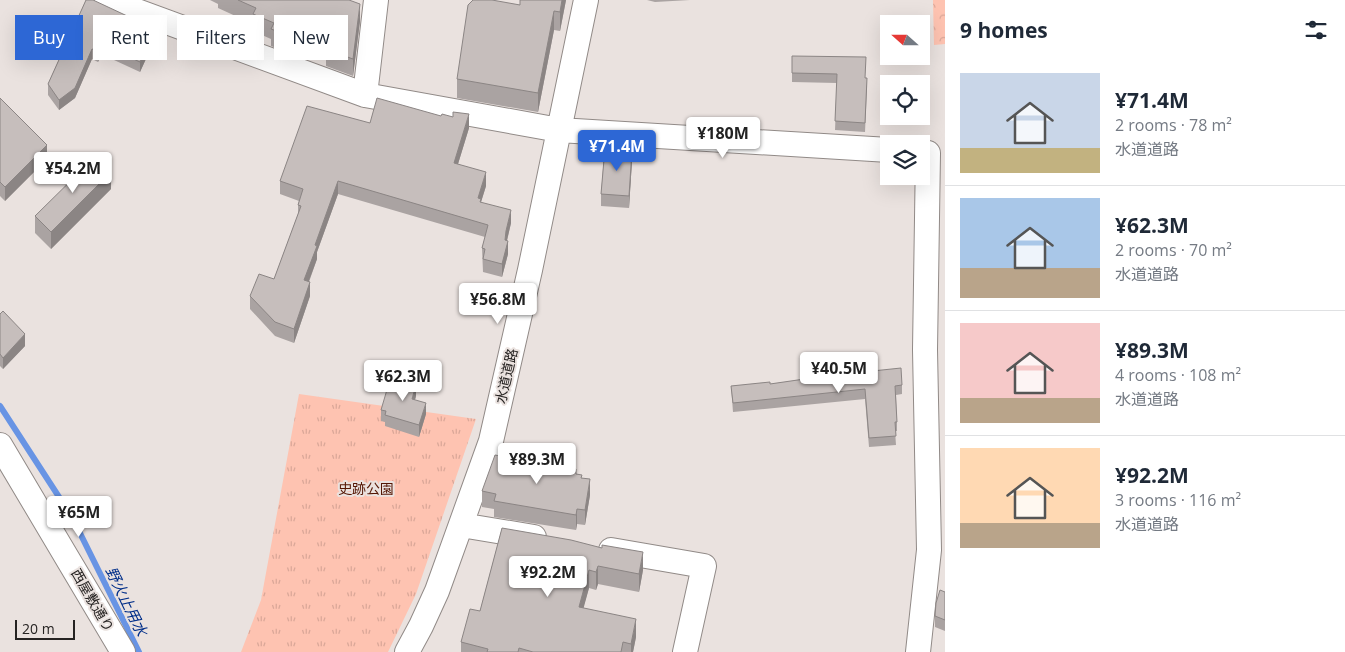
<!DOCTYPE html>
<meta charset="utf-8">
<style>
body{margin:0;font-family:"Open Sans","Noto Sans JP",sans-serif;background:#f2f2f3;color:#1f2937;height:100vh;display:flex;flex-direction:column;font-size:19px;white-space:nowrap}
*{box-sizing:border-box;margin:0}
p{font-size:16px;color:#747a83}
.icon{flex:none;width:28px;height:28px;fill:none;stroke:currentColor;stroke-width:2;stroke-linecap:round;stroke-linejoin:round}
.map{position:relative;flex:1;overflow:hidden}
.sheet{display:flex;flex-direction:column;background:#fff;width:400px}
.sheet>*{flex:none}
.top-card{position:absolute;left:15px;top:15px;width:475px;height:45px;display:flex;gap:10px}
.needle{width:32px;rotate:291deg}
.fabs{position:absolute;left:880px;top:15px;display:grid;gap:10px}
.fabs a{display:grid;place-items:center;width:50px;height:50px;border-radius:0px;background:#fff;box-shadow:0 5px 20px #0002;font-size:25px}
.scale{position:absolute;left:15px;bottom:12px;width:60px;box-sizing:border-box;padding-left:5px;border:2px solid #262322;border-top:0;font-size:14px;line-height:18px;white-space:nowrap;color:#262322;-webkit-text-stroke:4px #eae2df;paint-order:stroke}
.price{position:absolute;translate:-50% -42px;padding:0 11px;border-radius:5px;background:#fff;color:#222;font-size:16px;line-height:32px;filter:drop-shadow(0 1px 2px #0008)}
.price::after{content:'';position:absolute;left:50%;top:30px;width:15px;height:11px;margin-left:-8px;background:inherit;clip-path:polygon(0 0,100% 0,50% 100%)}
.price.active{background:#2d67d5;color:#fff}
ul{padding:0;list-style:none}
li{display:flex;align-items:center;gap:15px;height:125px;padding:0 15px}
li+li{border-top:1px solid #e0e1e3}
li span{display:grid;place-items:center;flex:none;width:140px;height:100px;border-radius:0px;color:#555}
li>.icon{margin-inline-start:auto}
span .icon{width:60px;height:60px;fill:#fffc;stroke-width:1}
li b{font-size:21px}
h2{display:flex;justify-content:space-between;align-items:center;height:60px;padding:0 15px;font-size:21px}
.tag{padding:0 18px;border-radius:0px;background:#fff;box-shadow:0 5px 20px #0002;font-size:18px;line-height:45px}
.tag.active{background:#2d67d5;color:#fff}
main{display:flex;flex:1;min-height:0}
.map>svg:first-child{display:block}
.grass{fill:url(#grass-tufts)}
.forest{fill:url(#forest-crowns)}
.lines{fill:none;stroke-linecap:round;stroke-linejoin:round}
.stream{stroke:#6894e4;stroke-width:6}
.minor-casing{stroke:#918a87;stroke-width:26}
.minor{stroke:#fff;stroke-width:24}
.wall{fill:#aaa3a2}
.shaded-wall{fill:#8b8584}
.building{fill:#c6bebc;stroke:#8b8584}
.labels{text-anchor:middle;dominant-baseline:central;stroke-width:4;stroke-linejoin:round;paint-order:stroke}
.street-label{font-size:14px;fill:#262322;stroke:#eae2df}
.park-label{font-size:14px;fill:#541603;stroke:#eae2df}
.water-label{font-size:15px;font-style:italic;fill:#002e89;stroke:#eae2df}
</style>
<main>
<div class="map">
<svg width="945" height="652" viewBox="0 0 945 652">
<defs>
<pattern id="grass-tufts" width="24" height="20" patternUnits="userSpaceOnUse" patternTransform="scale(1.25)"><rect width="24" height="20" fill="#fec3b1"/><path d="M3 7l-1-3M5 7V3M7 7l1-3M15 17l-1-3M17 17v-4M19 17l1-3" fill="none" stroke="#daa798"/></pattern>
<pattern id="forest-crowns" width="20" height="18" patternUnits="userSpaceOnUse" patternTransform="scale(1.25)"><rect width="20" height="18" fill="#fec3b1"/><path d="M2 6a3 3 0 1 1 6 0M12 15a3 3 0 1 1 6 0" fill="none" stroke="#daa798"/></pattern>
</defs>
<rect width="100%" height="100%" fill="#eae2df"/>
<path class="grass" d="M299,394L476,419L416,594L388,652H241L261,600Z"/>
<path class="forest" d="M933,0H945V44L934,45Z"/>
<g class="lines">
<path class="stream" d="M0,406L72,517L139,652"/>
<defs>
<path id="minor" d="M107,0L365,95L559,130L889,150
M365,95L376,0
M0,445L123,652
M461,525L534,537
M611,550L704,566L685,652
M407,652L421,626L437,591L491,441L530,270L586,0
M918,652L929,550L925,350L928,153"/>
</defs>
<use href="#minor" class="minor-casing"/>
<use href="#minor" class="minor"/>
</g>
<path class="wall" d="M86,0L155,39L140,72L101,54L98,62L92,59L75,98L59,110L48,95V84Z
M210,0H349L360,21L353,76L326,66V57L304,48L301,57L271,46V39L253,31V24L218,8V4Z
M566,0L560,31L554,30L538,112L457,98V79L520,5Z
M647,0H690L655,2Z
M792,56L866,78L867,87L865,132L835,130L837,83L792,82Z
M0,98L47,159L5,201L0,196Z
M370,123L469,128L458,164L486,186L481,202L511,223L507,241L508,254L502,277L483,272L482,248L485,237L338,194L317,252V259L309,282L310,296L294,343L275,336L250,309V296L274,279L298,214V205L299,201L280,194V181Z
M594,148H615L632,161L629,208L601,206V194L604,155L594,154Z
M111,189L51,249L35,233V216Z
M0,314L25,346L3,369L0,366Z
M863,372L902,385V394L896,395L897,422V431H895L896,445L869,447L865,399L733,412L731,386L770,384Z
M416,396L415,400L426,414L419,437L385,426V422L381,421V410Z
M576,474L582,478L590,495L585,525L577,524L576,530L494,517V509L482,507V491Z
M502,528L643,570L639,592L598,584L596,590L589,588L583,608L636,637L633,652H461V642L480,611Z
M945,592V631L935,627V616Z"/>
<path class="shaded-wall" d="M562,0H566L560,31V12Z
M360,4V21L353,76V59Z
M554,11V30L538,112V93Z
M155,29V39L140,72V62Z
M304,31V48L301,57V40Z
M101,44V54L98,62V51Z
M92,49V59L75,98L59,110V100Z
M469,114V128L454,177V163Z
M47,145V159L5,201V187Z
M632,150V161L629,208V196Z
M111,172V189L51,249V232Z
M486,172V186L481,202L478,198Z
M338,181V194L317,252V259L304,294V280L315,245Z
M511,210V223L506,244L508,241V254L502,277V264L506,231Z
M310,282V296L294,343V329Z
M25,334V346L3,369V358Z
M416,385V396L412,410V399Z
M426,403V414L419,437V425Z
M590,479V495L585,525V510Z
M577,509V524L576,530V515Z
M643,552V570L639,592V574Z
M598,566V584L596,590V572Z
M589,570V588L579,625V607Z
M636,619V637L633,652H631V644Z"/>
<path class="building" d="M86,0H93L155,29L140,62L101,44L98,51L92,49L75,88L59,100L48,84Z
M238,0H349L360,4L353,59L326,49L329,41L304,31L301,40L271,29L274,23L253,14L256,8Z
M473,0H492L520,5V0H562L560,12L554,11L538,93L457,79L468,5Z
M792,56L866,57L865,78H867L865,123L835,121L837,74L792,73Z
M0,98L47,145L5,187L0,182Z
M377,98L441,116L442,114L453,117V112L469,114L454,163L486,172L478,198L481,199L480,202L511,210L506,231L505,240L508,241L502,264L483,259L485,249L482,248L488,225L338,181L315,245L317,246L304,280L310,282L294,329L275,322L250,296L259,274L274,279L301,206L298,205L303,189L280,181L307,106L370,123Z
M595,140L615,141L614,148H605L604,149L594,148Z
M605,148L632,150L629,196L601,194Z
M96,156L111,172L51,232L35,216Z
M3,311L25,334L3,358L0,354V314Z
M901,368L902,385L895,386L897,422H895L896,436L869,438L865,389L733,403L731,386L770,382V384L839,374V371L862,369L863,372Z
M391,376L416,385L412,399L426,403L419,425L385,415L386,411L381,410Z
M495,455L576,469V474L582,475L581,478L590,479L585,510L577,509L576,515L494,501L496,494L482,491Z
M502,528L571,540L602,548V545L643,552L639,574L598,566L596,572L589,570L579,607L636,619L631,644L623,642L621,652H533L519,648L518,652H487L488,649L461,642L470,609L480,611Z
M940,590L945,592V620L935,616L936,603Z"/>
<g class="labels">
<g class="street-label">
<text transform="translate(506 376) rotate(-77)">水道道路</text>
<text transform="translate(93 600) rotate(60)">西屋敷通り</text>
</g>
<g class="park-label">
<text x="366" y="488">史跡公園</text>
</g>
<g class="water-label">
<text transform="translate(127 601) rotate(64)">野火止用水</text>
</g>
</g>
</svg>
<div class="fabs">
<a><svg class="needle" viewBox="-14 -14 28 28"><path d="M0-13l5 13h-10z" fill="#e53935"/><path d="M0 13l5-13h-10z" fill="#747a83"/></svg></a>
<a><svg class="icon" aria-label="locate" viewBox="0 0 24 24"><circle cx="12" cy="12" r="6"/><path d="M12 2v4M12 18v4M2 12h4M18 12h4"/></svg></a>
<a><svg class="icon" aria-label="layers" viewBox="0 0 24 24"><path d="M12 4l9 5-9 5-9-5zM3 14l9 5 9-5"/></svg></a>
</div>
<div class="scale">20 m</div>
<b class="price" style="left:723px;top:159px">¥180M</b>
<b class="price active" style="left:617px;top:172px">¥71.4M</b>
<b class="price" style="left:73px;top:194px">¥54.2M</b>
<b class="price" style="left:498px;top:325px">¥56.8M</b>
<b class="price" style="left:839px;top:394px">¥40.5M</b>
<b class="price" style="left:403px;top:402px">¥62.3M</b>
<b class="price" style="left:537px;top:485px">¥89.3M</b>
<b class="price" style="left:79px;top:538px">¥65M</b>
<b class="price" style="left:548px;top:598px">¥92.2M</b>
<div class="top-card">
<a class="tag active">Buy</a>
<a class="tag">Rent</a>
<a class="tag">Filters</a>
<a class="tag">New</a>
</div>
</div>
<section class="sheet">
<h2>9 homes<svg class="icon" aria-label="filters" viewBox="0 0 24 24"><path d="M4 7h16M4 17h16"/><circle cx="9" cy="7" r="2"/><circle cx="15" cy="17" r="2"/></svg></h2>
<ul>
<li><span style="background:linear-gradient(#c9d6e8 75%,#c2b280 0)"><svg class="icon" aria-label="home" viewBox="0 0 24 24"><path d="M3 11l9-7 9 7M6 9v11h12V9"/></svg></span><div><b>¥71.4M</b><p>2 rooms · 78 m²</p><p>水道道路</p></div></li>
<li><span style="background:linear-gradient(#a9c7e8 70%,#b9a48a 0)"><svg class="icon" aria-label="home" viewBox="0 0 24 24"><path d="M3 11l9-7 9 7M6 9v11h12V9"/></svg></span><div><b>¥62.3M</b><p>2 rooms · 70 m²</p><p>水道道路</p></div></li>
<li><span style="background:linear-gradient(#f6c9c9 75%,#b9a48a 0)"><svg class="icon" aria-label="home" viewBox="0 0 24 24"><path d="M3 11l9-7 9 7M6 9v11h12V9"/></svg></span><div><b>¥89.3M</b><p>4 rooms · 108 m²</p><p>水道道路</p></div></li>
<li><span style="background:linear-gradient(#ffd9b3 75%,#b9a48a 0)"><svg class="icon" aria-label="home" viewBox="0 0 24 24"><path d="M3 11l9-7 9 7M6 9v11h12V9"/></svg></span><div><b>¥92.2M</b><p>3 rooms · 116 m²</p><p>水道道路</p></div></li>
</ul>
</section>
</main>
